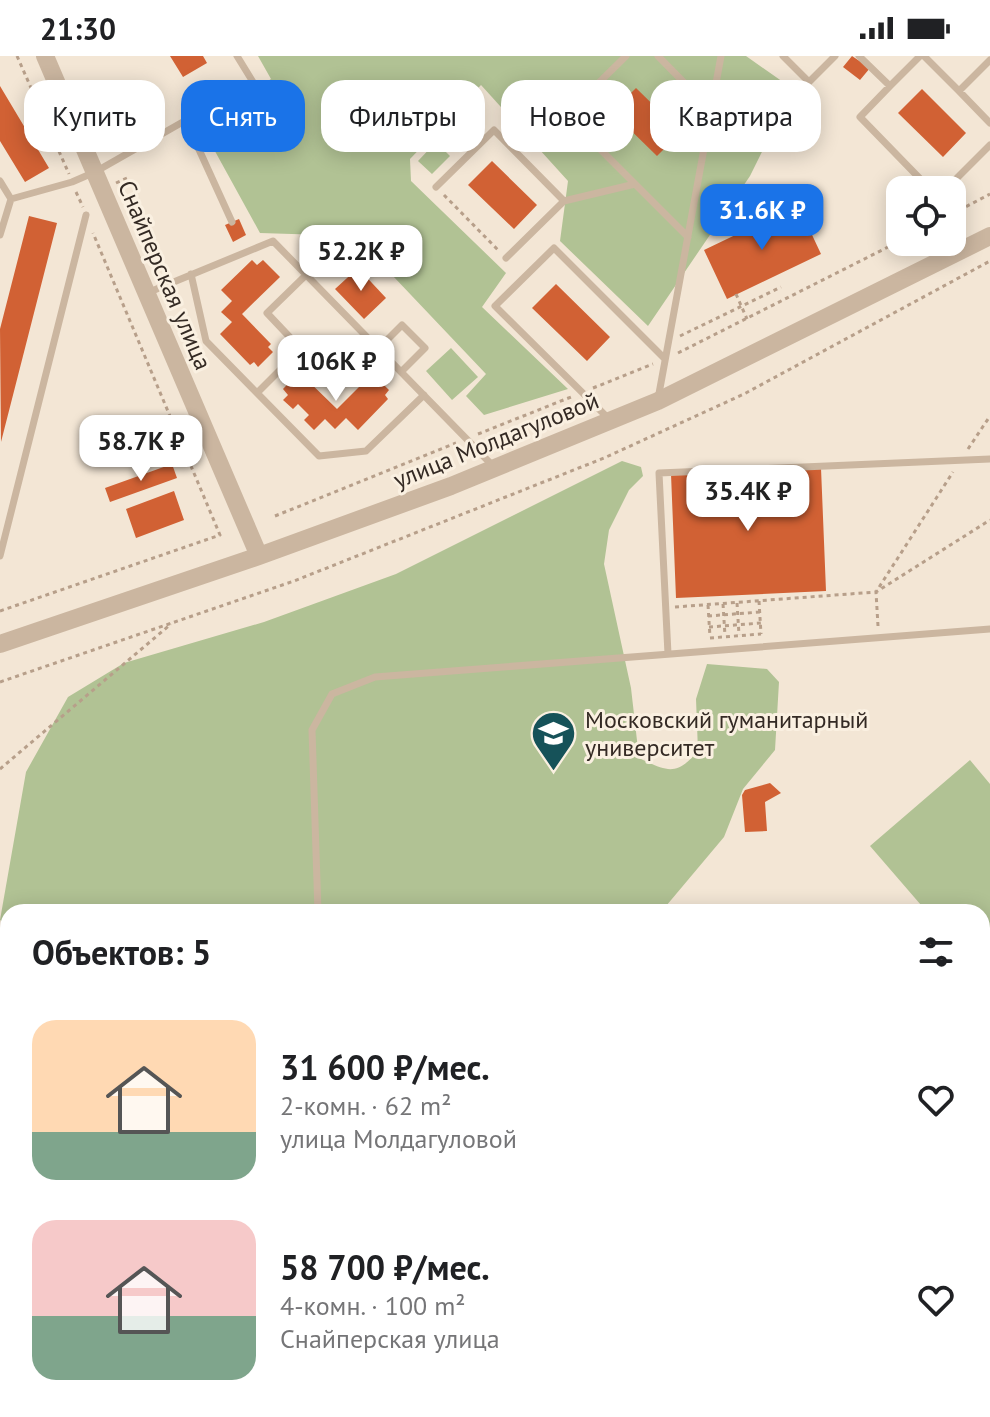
<!DOCTYPE html>
<html lang="ru">
<meta charset="utf-8">
<style>
body{margin:0;font-family:"PT Sans",sans-serif;background:#f6f6f6;color:#202124;height:100vh;display:flex;flex-direction:column;font-size:30px;white-space:nowrap}
*{box-sizing:border-box;margin:0}
p{font-size:26px;color:#757577}
.icon{flex:none;width:44px;height:44px;fill:none;stroke:currentColor;stroke-width:2;stroke-linecap:round;stroke-linejoin:round}
.map{position:relative;flex:1;overflow:hidden}
.side{position:absolute;left:0px;top:848px;width:990px;height:514px;display:flex;flex-direction:column;background:#fff;border-radius:24px 24px 0 0;box-shadow:0 4px 20px #0003}
.side>*{flex:none}
.hud{position:absolute;left:24px;top:24px;width:942px;height:72px;display:flex;gap:16px}
.buttons{position:absolute;left:886px;top:120px;display:grid;gap:16px}
.buttons a{display:grid;place-items:center;width:80px;height:80px;border-radius:16px;background:#fff;box-shadow:0 4px 20px #0003;font-size:40px}
.price{position:absolute;translate:-50% -68px;padding:0 18px;border-radius:16px;background:#fff;color:#222;font-size:26px;line-height:52px;filter:drop-shadow(0 2px 4px #0008)}
.price::after{content:'';position:absolute;left:50%;top:48px;width:24px;height:18px;margin-left:-12px;background:inherit;clip-path:polygon(0 0,100% 0,50% 100%)}
.price.on{background:#1a73e8;color:#fff}
ul{padding:0;list-style:none}
li{display:flex;align-items:center;gap:24px;height:200px;padding:0 32px}
li span{display:grid;place-items:center;flex:none;width:224px;height:160px;border-radius:24px;color:#555}
li>.icon{margin-inline-start:auto}
span .icon{width:96px;height:96px;fill:#fffc;stroke-width:1}
li b{font-size:34px}
h2{display:flex;justify-content:space-between;align-items:center;height:96px;padding:0 32px;font-size:34px}
.chip{padding:0 28px;border-radius:24px;background:#fff;box-shadow:0 4px 20px #0003;font-size:28px;line-height:72px}
.chip.on{background:#1a73e8;color:#fff}
.status{display:flex;justify-content:space-between;align-items:center;height:56px;padding:0 40px;background:#fff;direction:ltr}
.status svg{height:22px;fill:currentColor}
.map>svg:first-child{display:block}
.green{fill:#b1c294}
.building{fill:#d16134}
.lines{fill:none;stroke-linecap:round;stroke-linejoin:round}
.path{stroke:#b79f8a;stroke-width:3;stroke-dasharray:4 4;stroke-linecap:butt}
.service{stroke:#cbb6a0;stroke-width:7}
.tertiary{stroke:#cbb6a0;stroke-width:18}
.labels{text-anchor:middle;dominant-baseline:central;stroke-width:6;stroke-linejoin:round;paint-order:stroke}
.street-label{font-size:24px;fill:#342a24;stroke:#faf0e1}
.poi-label{font-size:24px;fill:#342a24;stroke:#faf0e1;text-anchor:start}
</style>
<div class="status"><b>21:30</b><svg viewBox="0 0 49 12"><path d="M0 12V9h3v3zM5 12V6h3v6zM10 12V3h3v9zM15 12V0h3v12zM26 1h20v11H26zM47 4h2v5h-2z"/></svg></div>
<div class="map">
<svg width="990" height="1361" viewBox="0 0 990 1361">
<rect width="100%" height="100%" fill="#f3e6d5"/>
<path class="green" d="M258,0H746L793,33L750,120L648,270L560,185L568,125L481,29L410,103L411,125L506,217L482,251L568,333L484,359L466,340L486,318L355,180L260,177L200,68L271,23Z
M436,86L450,100L432,118L418,105Z
M451,292L478,321L452,344L426,315Z
M622,405L641,411L643,420L629,434L609,474L604,508L631,632L639,702C667,715 676,721 698,695L696,643L707,608L767,613L779,626L775,694L743,733L724,781L661,856H8V869L0,864L26,716L68,641L124,607L264,566L396,518Z
M970,704L990,728V930L982,920V856H927L870,790Z
M990,1141V1361H679L688,1354H982V1145Z
M237,1354H293L301,1361H225Z"/>
<path class="building" d="M170,0H203L207,7L183,21Z
M852,0L870,12L860,24L843,11Z
M0,30L49,112L25,126L0,85Z
M636,32L681,76L657,100L612,56Z
M922,33L966,77L943,101L898,57Z
M492,105L537,149L514,173L468,129Z
M798,149L821,198L727,243L704,194Z
M29,160L57,167L1,386L0,273Z
M239,163L246,179L233,186L225,169Z
M252,204L257,209L263,204L280,221L242,258L271,288L268,291L273,296L258,311L254,306L250,309L220,278L232,266L221,256L232,245L221,234Z
M358,212L386,242L364,263L335,233Z
M556,228L610,281L587,305L532,252Z
M299,316L337,353L367,323L370,326L375,320L389,334L385,339L388,343L358,374L346,362L335,373L325,363L314,374L304,364L309,359L298,348L293,353L283,344L288,339L283,333Z
M172,408L177,422L110,446L105,432Z
M821,412L826,535L676,542L671,418Z
M174,435L184,464L136,482L126,453Z
M770,727L781,737L765,746L767,775L745,776L742,739L745,734Z
M8,1211V1238L0,1225V1216Z
M0,1280L8,1294V1324L3,1327L0,1321Z
M72,1354H105L107,1358L102,1361H76Z
M362,1354H406L416,1361H372Z
M483,1354H571L575,1356L572,1361H487L481,1357Z"/>
<g class="lines">
<path class="path" d="M17,0L69,118
M116,127L127,122
M76,136L83,151
M444,139L500,196
M952,158L990,138
M952,163L960,178
M736,238L747,263
M680,280L781,231
M678,297L900,185
M309,302L331,325
M593,332L653,308
M478,378L571,341
M968,393L990,360
M275,460L456,387
M759,545L761,578
M737,547L739,579
M723,548L725,580
M708,549L710,581
M675,551L876,536L990,464
M0,555L220,479L93,177
M708,560L760,556
M878,570L876,536L953,416
M709,571L761,567
M710,582L761,578
M0,626L294,525L604,402L744,338L990,205
M0,713L171,568
M0,1018L8,1014"/>
<path class="service" d="M626,0L566,59L688,181
M658,0L711,54
M783,0L809,26L835,0
M859,0L890,30L920,0
M924,0L959,35
M990,4L959,35L990,67
M890,30L860,61L931,134
M186,65L232,166
M0,125L11,143L72,126L95,116L253,26L237,0
M436,131L494,74L564,145L635,128
M945,134L990,89
M0,179L11,143
M506,202L564,145
M191,218L206,285L257,337
M306,219L267,257L301,293L257,337L319,400L366,395L424,339
M147,237L273,185L493,410
M338,333L402,269L425,292L401,316
M658,343L721,0
M610,364L495,250L554,192L665,303
M0,500L86,159
M668,598L659,417L990,403
M318,856L312,674L332,638L375,621L990,573
M982,1113L990,1107
M0,1152L8,1165
M0,1260L8,1272
M122,1354L124,1359
M0,1355L8,1350
M644,1361L653,1354"/>
<path class="tertiary" d="M45,0L259,500
M0,588L259,500L451,430L658,345L990,180"/>
</g>
<defs>
<symbol id="university-pin" viewBox="-11 -11 22 30"><path d="M0 17L-7.5 6A9.5 9.5 0 1 1 7.5 6Z" fill="#165259" stroke="#faf0e1"/><path d="M0-5L7-2L0 1L-7-2ZM-4 1L0 2.5L4 1V4Q0 6-4 4Z" fill="#fff"/></symbol>
</defs>
<g fill-rule="evenodd">
<use href="#university-pin" x="528" y="652" width="51" height="69"/>
</g>
<g class="labels">
<g class="street-label">
<text transform="translate(165 219) rotate(67)">Снайперская улица</text>
<text transform="translate(496 384) rotate(-22)">улица Молдагуловой</text>
</g>
<g class="poi-label">
<text x="585" y="663">Московский гуманитарный<tspan x="585" dy="28">университет</tspan></text>
</g>
</g>
</svg>
<div class="buttons">
<a><svg class="icon" aria-label="locate" viewBox="0 0 24 24"><circle cx="12" cy="12" r="6"/><path d="M12 2v4M12 18v4M2 12h4M18 12h4"/></svg></a>
</div>
<b class="price on" style="left:762px;top:196px">31.6K ₽</b>
<b class="price" style="left:361px;top:237px">52.2K ₽</b>
<b class="price" style="left:336px;top:347px">106K ₽</b>
<b class="price" style="left:141px;top:427px">58.7K ₽</b>
<b class="price" style="left:748px;top:477px">35.4K ₽</b>
<div class="hud">
<a class="chip">Купить</a>
<a class="chip on">Снять</a>
<a class="chip">Фильтры</a>
<a class="chip">Новое</a>
<a class="chip">Квартира</a>
</div>
<section class="side">
<h2>Объектов: 5<svg class="icon" aria-label="filters" viewBox="0 0 24 24"><path d="M4 7h16M4 17h16"/><circle cx="9" cy="7" r="2"/><circle cx="15" cy="17" r="2"/></svg></h2>
<ul>
<li><span style="background:linear-gradient(#ffd9b3 70%,#7fa58c 0)"><svg class="icon" aria-label="home" viewBox="0 0 24 24"><path d="M3 11l9-7 9 7M6 9v11h12V9"/></svg></span><div><b>31 600 ₽/мес.</b><p>2-комн. · 62 m²</p><p>улица Молдагуловой</p></div><svg class="icon" aria-label="heart" viewBox="0 0 24 24"><path d="M12 20l-8-8c-3-5 5-10 8-4 3-6 11-1 8 4z"/></svg></li>
<li><span style="background:linear-gradient(#f6c9c9 60%,#7fa58c 0)"><svg class="icon" aria-label="home" viewBox="0 0 24 24"><path d="M3 11l9-7 9 7M6 9v11h12V9"/></svg></span><div><b>58 700 ₽/мес.</b><p>4-комн. · 100 m²</p><p>Снайперская улица</p></div><svg class="icon" aria-label="heart" viewBox="0 0 24 24"><path d="M12 20l-8-8c-3-5 5-10 8-4 3-6 11-1 8 4z"/></svg></li>
</ul>
</section>
</div>
